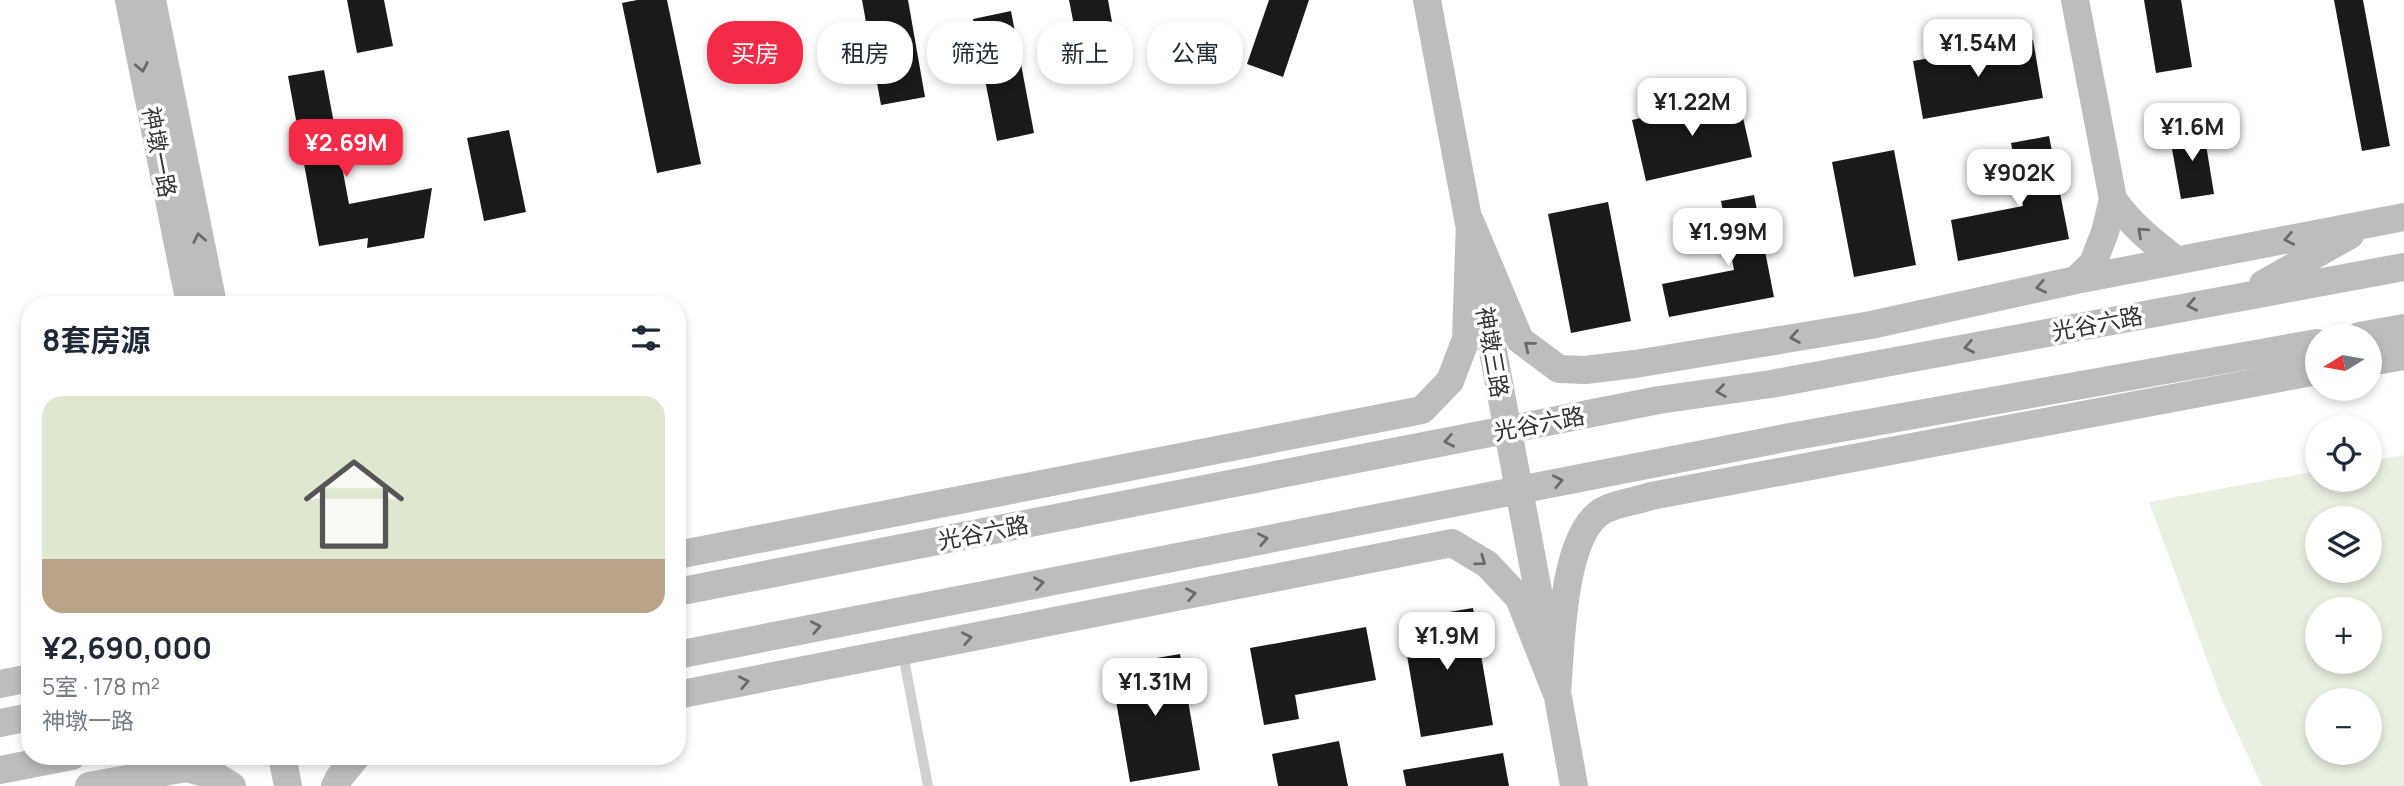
<!DOCTYPE html>
<html lang="zh">
<meta charset="utf-8">
<style>
body{margin:0;font-family:Manrope,"Noto Sans SC",sans-serif;background:#f6f6f7;color:#1f2937;height:100vh;display:flex;flex-direction:column;font-size:26px;white-space:nowrap}
*{box-sizing:border-box;margin:0}
p{font-size:23px;color:#747a83}
.icon{flex:none;width:38px;height:38px;fill:none;stroke:currentColor;stroke-width:2;stroke-linecap:round;stroke-linejoin:round}
.map{position:relative;flex:1;overflow:hidden}
.sheet{position:absolute;left:21px;top:296px;width:665px;height:469px;display:flex;flex-direction:column;background:#fff;border-radius:28px;box-shadow:0 4px 10px #0003}
.sheet>*{flex:none}
.banner{position:absolute;left:707px;top:21px;width:665px;height:63px;display:flex;gap:14px}
.needle{width:46px;rotate:259deg}
.controls{position:absolute;left:2305px;top:324px;display:grid;gap:14px}
.controls a{display:grid;place-items:center;width:77px;height:77px;border-radius:50%;background:#fff;box-shadow:0 4px 10px #0003;font-size:35px}
.price{position:absolute;translate:-50% -60px;padding:0 16px;border-radius:14px;background:#fff;color:#222;font-size:23px;line-height:46px;filter:drop-shadow(0 2px 4px #0008)}
.price::after{content:'';position:absolute;left:50%;top:42px;width:21px;height:16px;margin-left:-10px;background:inherit;clip-path:polygon(0 0,100% 0,50% 100%)}
.price.selected{background:#f42b46;color:#fff}
ul{padding:0;list-style:none}
li{display:grid;align-content:center;gap:14px;height:371px;padding:0 21px}
li+li{border-top:2px solid #e0e1e3}
li span{display:grid;place-items:center;height:217px;border-radius:21px;color:#555}
li>.icon{margin-inline-start:auto}
span .icon{width:126px;height:126px;fill:#fffc;stroke-width:1}
li b{font-size:30px}
h2{display:flex;justify-content:space-between;align-items:center;height:84px;padding:0 21px;font-size:30px}
.pill{padding:0 24px;border-radius:28px;background:#fff;box-shadow:0 4px 10px #0003;font-size:24px;line-height:63px}
.pill.selected{background:#f42b46;color:#fff}
.map>svg:first-child{display:block}
.green{fill:#eaf0e1;fill-rule:evenodd}
.building{fill:#1a1a1a}
.lines{fill:none;stroke-linecap:round;stroke-linejoin:round}
.lane{stroke:#d0d0d0;stroke-width:10}
.secondary{stroke:#bdbdbd;stroke-width:28}
.oneway{stroke:#6a6a6a}
.labels{text-anchor:middle;dominant-baseline:central;stroke-width:7;stroke-linejoin:round;paint-order:stroke}
.street-label{font-size:23px;fill:#333;stroke:#fff}
</style>
<div class="map">
<svg width="2404" height="786" viewBox="0 0 2404 786">
<rect width="100%" height="100%" fill="#fff"/>
<path class="green" d="M2404,455V786H2262L2221,698L2149,502L2317,471V480H2370V461ZM2317,518H2370V570H2317ZM2317,609H2370V662H2317ZM2317,700H2370V752H2317Z"/>
<path class="building" d="M347,0H384L393,46L357,53Z
M637,0H667L701,164L657,173L622,3Z
M862,0H908L925,97L881,105Z
M1069,0H1108L1117,49L1080,56Z
M1269,0H1309L1283,77L1247,64Z
M2144,0H2181L2192,67L2156,73Z
M2334,0H2363L2390,146L2362,151Z
M1011,11L1034,133L997,141L973,19Z
M2033,40L2043,98L1923,119L1913,61Z
M324,70L349,204L432,188L424,238L367,248L368,238L319,246L288,76Z
M1738,96L1752,157L1646,181L1632,120Z
M2203,126L2214,194L2181,199L2169,132Z
M509,130L526,212L484,221L467,138Z
M2049,136L2069,239L1958,261L1951,220L2023,206L2011,143Z
M1894,150L1916,265L1854,277L1832,162Z
M1754,195L1774,297L1669,317L1662,284L1734,270L1721,201Z
M1608,202L1631,321L1571,333L1548,214Z
M1473,608L1493,725L1421,737L1401,620Z
M1366,627L1376,680L1295,695L1299,719L1264,725L1250,648Z
M1180,654L1200,770L1130,782L1110,666Z
M1339,741L1348,786H1278L1272,754Z
M1503,753L1509,786H1406L1403,770Z"/>
<g class="lines">
<path class="lane" d="M903,654L928,786"/>
<path class="secondary" d="M129,0L190,304
M152,0L213,304
M1427,0L1545,628
M2075,0L2113,199C2130,224 2153,242 2176,260
M2076,280L2093,263L2105,232L2113,199
M2263,284L2350,235
M2359,336L2404,328
M2370,362L2404,356
M677,555L1422,410L1450,381L1466,339L1470,221L1520,340L1559,369L1585,370L1635,364L1871,325L2076,280L2404,217
M677,592L1659,400L1771,384L2404,267
M677,655L1790,437L2317,343
M1554,675L1574,786
M0,684L30,678
M677,695L1452,543L1487,564L1519,598L1557,694C1561,649 1561,533 1604,510C1617,503 1637,501 1651,496L2317,371
M0,723L30,717
M282,756L288,786
M0,770L72,756
M89,786L186,768L216,776L232,786
M335,786L339,778L357,756"/>
</g>
<defs><path id="oneway-chevron" d="M-2-3.5L2.5 0L-2 3.5" fill="none" stroke-width="1.6" stroke-linecap="round" stroke-linejoin="round" transform="scale(1.75)"/></defs>
<g class="oneway">
<use href="#oneway-chevron" transform="translate(142 67) rotate(79)"/>
<use href="#oneway-chevron" transform="translate(2142 232) rotate(-138)"/>
<use href="#oneway-chevron" transform="translate(199 238) rotate(-101)"/>
<use href="#oneway-chevron" transform="translate(2289 239) rotate(169)"/>
<use href="#oneway-chevron" transform="translate(2041 287) rotate(168)"/>
<use href="#oneway-chevron" transform="translate(2192 305) rotate(169)"/>
<use href="#oneway-chevron" transform="translate(1795 337) rotate(171)"/>
<use href="#oneway-chevron" transform="translate(1529 346) rotate(-141)"/>
<use href="#oneway-chevron" transform="translate(1969 347) rotate(169)"/>
<use href="#oneway-chevron" transform="translate(1721 391) rotate(172)"/>
<use href="#oneway-chevron" transform="translate(1449 441) rotate(169)"/>
<use href="#oneway-chevron" transform="translate(1558 481) rotate(-11)"/>
<use href="#oneway-chevron" transform="translate(1263 539) rotate(-11)"/>
<use href="#oneway-chevron" transform="translate(1481 561) rotate(36)"/>
<use href="#oneway-chevron" transform="translate(1039 583) rotate(-11)"/>
<use href="#oneway-chevron" transform="translate(1191 594) rotate(-11)"/>
<use href="#oneway-chevron" transform="translate(816 627) rotate(-11)"/>
<use href="#oneway-chevron" transform="translate(967 638) rotate(-11)"/>
<use href="#oneway-chevron" transform="translate(744 682) rotate(-11)"/>
</g>
<g class="labels">
<g class="street-label">
<text transform="translate(160 152) rotate(79)">神墩一路</text>
<text transform="translate(2097 323) rotate(-11)">光谷六路</text>
<text transform="translate(1493 352) rotate(80)">神墩三路</text>
<text transform="translate(1539 423) rotate(-11)">光谷六路</text>
<text transform="translate(983 532) rotate(-11)">光谷六路</text>
</g>
</g>
</svg>
<div class="controls">
<a><svg class="needle" viewBox="-14 -14 28 28"><path d="M0-13l5 13h-10z" fill="#e53935"/><path d="M0 13l5-13h-10z" fill="#747a83"/></svg></a>
<a><svg class="icon" aria-label="locate" viewBox="0 0 24 24"><circle cx="12" cy="12" r="6"/><path d="M12 2v4M12 18v4M2 12h4M18 12h4"/></svg></a>
<a><svg class="icon" aria-label="layers" viewBox="0 0 24 24"><path d="M12 4l9 5-9 5-9-5zM3 14l9 5 9-5"/></svg></a>
<a>+</a>
<a>−</a>
</div>
<b class="price" style="left:1978px;top:79px">¥1.54M</b>
<b class="price" style="left:1692px;top:138px">¥1.22M</b>
<b class="price" style="left:2192px;top:163px">¥1.6M</b>
<b class="price selected" style="left:346px;top:179px">¥2.69M</b>
<b class="price" style="left:2019px;top:209px">¥902K</b>
<b class="price" style="left:1728px;top:268px">¥1.99M</b>
<b class="price" style="left:1447px;top:672px">¥1.9M</b>
<b class="price" style="left:1155px;top:718px">¥1.31M</b>
<div class="banner">
<a class="pill selected">买房</a>
<a class="pill">租房</a>
<a class="pill">筛选</a>
<a class="pill">新上</a>
<a class="pill">公寓</a>
</div>
<section class="sheet">
<h2>8套房源<svg class="icon" aria-label="filters" viewBox="0 0 24 24"><path d="M4 7h16M4 17h16"/><circle cx="9" cy="7" r="2"/><circle cx="15" cy="17" r="2"/></svg></h2>
<ul>
<li><span style="background:linear-gradient(#dfe7d0 75%,#b9a48a 0)"><svg class="icon" aria-label="home" viewBox="0 0 24 24"><path d="M3 11l9-7 9 7M6 9v11h12V9"/></svg></span><div><b>¥2,690,000</b><p>5室 · 178 m²</p><p>神墩一路</p></div></li>
</ul>
</section>
</div>
